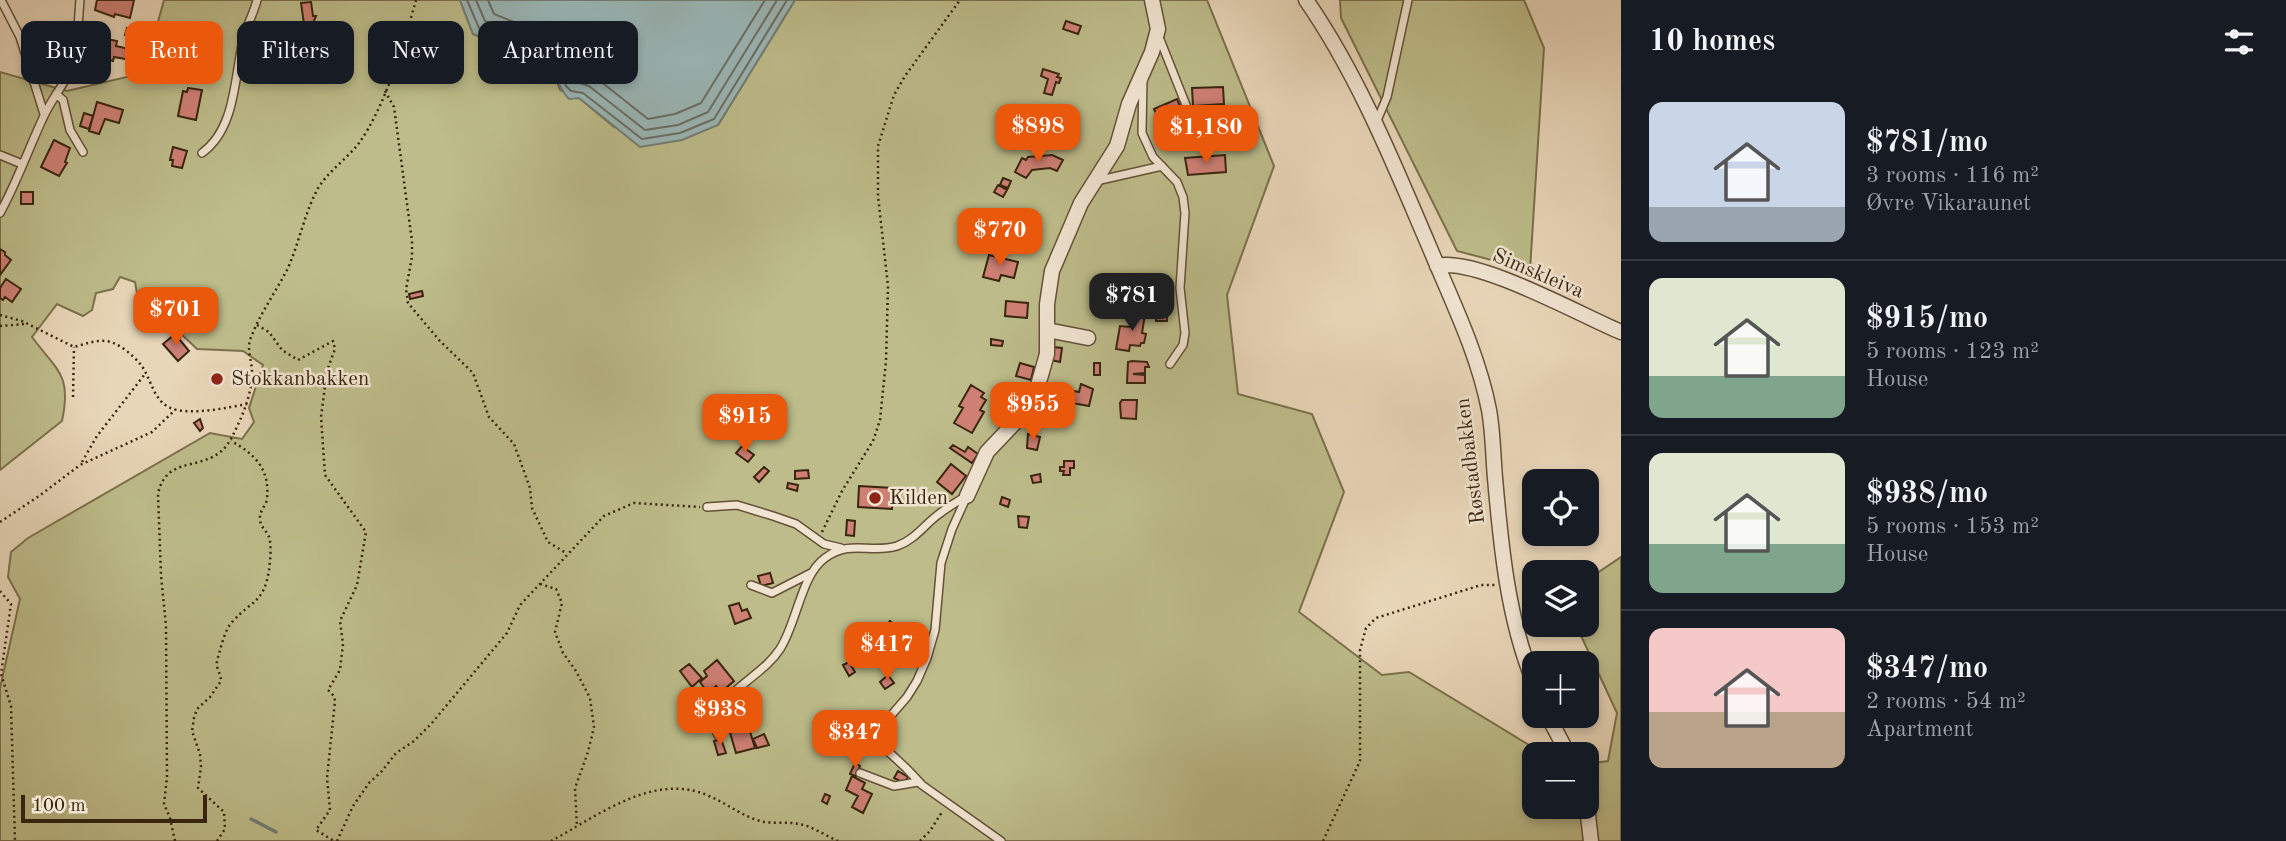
<!DOCTYPE html>
<meta charset="utf-8">
<style>
body{margin:0;font-family:"Old Standard TT",serif;background:#20242c;color:#f1f3f6;height:100vh;display:flex;flex-direction:column;font-size:26px;white-space:nowrap}
*{box-sizing:border-box;margin:0}
p{font-size:23px;color:#9ea1a6}
.icon{flex:none;width:38px;height:38px;fill:none;stroke:currentColor;stroke-width:2;stroke-linecap:round;stroke-linejoin:round}
.map{position:relative;flex:1;overflow:hidden}
.sheet{display:flex;flex-direction:column;background:#171b24;width:665px}
.sheet>*{flex:none}
.banner{position:absolute;left:21px;top:21px;width:665px;height:63px;display:flex;gap:14px}
.fabs{position:absolute;left:1522px;top:469px;display:grid;gap:14px}
.fabs a{display:grid;place-items:center;width:77px;height:77px;border-radius:14px;background:#171b24;box-shadow:0 4px 10px #0003;font-size:35px}
.scale{position:absolute;left:21px;bottom:18px;width:186px;box-sizing:border-box;padding-left:7px;border:4px solid #3a250e;border-top:0;font-size:19px;line-height:24px;white-space:nowrap;color:#3a250e;-webkit-text-stroke:5px #f0e4d1;paint-order:stroke}
.price{position:absolute;translate:-50% -60px;padding:0 16px;border-radius:14px;background:#ea580c;color:#fff;font-size:23px;line-height:46px;filter:drop-shadow(0 2px 4px #0008)}
.price::after{content:'';position:absolute;left:50%;top:42px;width:21px;height:16px;margin-left:-10px;background:inherit;clip-path:polygon(0 0,100% 0,50% 100%)}
.price.on{background:#222;color:#fff}
ul{padding:0;list-style:none}
li{display:flex;align-items:center;gap:21px;height:175px;padding:0 28px}
li+li{border-top:2px solid #363941}
li span{display:grid;place-items:center;flex:none;width:196px;height:140px;border-radius:14px;color:#555}
li>.icon{margin-inline-start:auto}
span .icon{width:84px;height:84px;fill:#fffc;stroke-width:1}
li b{font-size:30px}
h2{display:flex;justify-content:space-between;align-items:center;height:84px;padding:0 28px;font-size:30px}
.tag{padding:0 24px;border-radius:14px;background:#171b24;box-shadow:0 4px 10px #0003;font-size:24px;line-height:63px}
.tag.on{background:#ea580c;color:#fff}
main{display:flex;flex:1;min-height:0}
.map>svg:first-child{display:block}
.green{fill:#bdbc8a;stroke:#7c704c;stroke-width:2}
.water{fill:#9ab7b8;stroke:#747d74;stroke-width:2}
.lines{fill:none;stroke-linecap:round;stroke-linejoin:round}
.shore{stroke:#6a6e63;stroke-width:2}
.stream{stroke:#747d74;stroke-width:3.5}
.building{fill:#cf8075;stroke:#3a250e;stroke-width:2}
.lane-casing{stroke:#665138;stroke-width:10}
.street-casing{stroke:#665138;stroke-width:17}
.path{stroke:#3a250e;stroke-width:2.5;stroke-dasharray:2 3.5;stroke-linecap:butt}
.lane{stroke:#f0e4d1;stroke-width:7}
.street{stroke:#f0e4d1;stroke-width:14}
.poi-dot{fill:#8f2418;stroke:#f0e4d1;stroke-width:2.5}
.labels{text-anchor:middle;dominant-baseline:central;stroke-width:5;stroke-linejoin:round;paint-order:stroke}
.street-label{font-size:21px;fill:#3a250e;stroke:#f0e4d1}
.poi-label{font-size:21px;fill:#3a250e;stroke:#f0e4d1;text-anchor:start}
</style>
<main>
<div class="map">
<svg width="1621" height="841" viewBox="0 0 1621 841">
<rect width="100%" height="100%" fill="#e8d6b8"/>
<filter id="stains"><feTurbulence type="fractalNoise" baseFrequency=".00286" numOctaves="4"/><feColorMatrix values="0 0 0 0 .2 0 0 0 0 .09 0 0 0 0 .02 0 0 0 .5 -.17"/></filter>
<radialGradient id="worn" r=".72"><stop offset=".6" stop-color="#630" stop-opacity="0"/><stop offset="1" stop-color="#630" stop-opacity=".3"/></radialGradient>
<path class="green" d="M164,0H460L473,34L538,59L554,74L560,90L579,98L614,127L718,125L795,0H1207L1274,166L1227,295L1238,394L1312,414L1344,492L1299,612L1382,675L1409,672L1544,754H1535V807H1587V764L1608,761L1617,713L1576,625H1587V580L1621,557V841H0V688L20,599L8,577L11,552L28,538L210,433L242,439L254,422L249,408L263,365L243,351L197,349L179,332L176,323L186,308L169,295L156,304L138,299L135,282L120,277L113,289L96,293L92,310L83,316L57,304L32,337C57,371 72,374 62,421L0,470V72L67,91L144,73Z
M1340,0H1524L1544,48L1530,270L1457,251L1341,18Z"/>
<path class="water" d="M460,0H795L718,125L682,140L640,147L579,98L569,99C559,89 559,80 551,71C533,51 498,44 473,34Z"/>
<g class="lines">
<path class="shore" d="M467,0L479,28L542,53L559,69L566,86L571,91L583,93L642,139L680,133L714,119L787,0
M476,0L485,21L547,46L566,64L574,81L589,86L645,130L678,125L708,112L777,0
M488,0L494,14L553,38L574,57L582,71L595,77L648,119L675,114L701,103L765,0"/>
<path class="stream" d="M251,819L276,832"/>
</g>
<path class="building" d="M97,0H134L130,18L115,14L114,17L95,10Z
M311,2L313,16H316L313,23L304,24L301,3Z
M1066,21L1081,26L1078,34L1063,29Z
M92,25L105,31L103,40L89,37Z
M127,28L139,30L137,37L125,35Z
M107,39L117,41L116,46L133,50L131,60L114,57L113,61L89,55L91,43L105,46Z
M1043,69L1059,74L1057,77L1061,78L1059,83L1056,82L1052,95L1044,93L1048,79L1041,76Z
M86,70L92,79L86,83L83,79L79,81L76,75Z
M1223,87L1224,104L1193,106L1192,88Z
M188,88L202,90L196,120L178,116L183,91L187,92Z
M1177,99L1183,113L1160,123L1154,109Z
M97,102L123,110L119,123L105,119L99,134L89,131Z
M1231,110L1233,143L1220,144L1219,135L1214,136L1213,128L1219,127L1218,111Z
M84,113L93,116L89,129L80,126Z
M54,140L70,148L65,162L67,163L59,176L41,167Z
M173,147L187,151L182,168L172,166L173,160H170Z
M1052,155L1063,160L1057,171L1050,168L1032,170L1026,178L1015,172L1022,158L1026,160L1028,157Z
M1225,155L1226,172L1188,175L1185,158Z
M1003,178L1011,181L1008,188L1000,185Z
M998,185L1007,190L1003,197L994,192Z
M21,192H33V204H21Z
M1019,221L1028,224L1026,231L1017,228Z
M1014 240a6 6 0 1 1 12 0a6 6 0 1 1-12 0Z
M0,249L5,252V255L11,260L0,275Z
M989,255L1018,262L1014,278L1001,275L999,281L983,277Z
M6,279L21,289L12,302L5,297L3,300L0,298V288Z
M422,291L423,296L410,299L409,294Z
M1116,295L1124,296L1122,305L1114,304Z
M1157,296L1168,297L1167,321H1156Z
M1006,301L1028,303L1027,318L1005,316Z
M1133,312L1145,314L1142,333L1146,334L1144,343H1141L1140,346L1130,345L1129,351L1116,349L1120,326L1130,327Z
M175,334L189,351L178,361L163,344Z
M991,339L1003,341L1002,346L991,345Z
M1053,347L1062,348L1060,362L1051,360Z
M1132,361L1147,362L1149,367H1145V373L1133,374L1145,375V383H1127L1128,362Z
M1020,363L1034,367L1031,380L1016,376Z
M1094,363H1100V375H1094Z
M1081,384L1093,389L1089,406L1072,403L1073,393L1074,391L1079,392Z
M971,385L984,393L981,397L986,400L980,410L984,412L972,433L954,423L963,408L959,406Z
M1122,400H1137L1136,419L1121,418L1120,403Z
M200,419L203,428L200,431L194,423Z
M1028,434L1040,437L1037,450L1027,448Z
M953,445L965,452L968,447L978,454L972,463L950,448Z
M742,446L754,455L748,462L736,453Z
M1064,461H1074V468H1070V475H1063L1064,471H1060V467H1064Z
M951,464L966,476L952,494L937,482Z
M764,467L769,471L759,482L754,477Z
M808,470L809,478L795,479V471Z
M1040,474L1041,482L1033,483L1031,476Z
M788,483L798,485L797,491L787,488Z
M859,486L893,488L892,509L858,507Z
M1002,497L1010,500L1008,507L1000,504Z
M1018,516L1029,517L1027,528L1019,527Z
M847,520L855,521L854,536L846,535Z
M770,573L773,583L761,586L758,576Z
M739,603L742,611L747,609L751,618L735,624L729,606Z
M890,621L897,627L901,623L909,630L899,639L894,636L892,638L885,627Z
M883,625L889,631L878,644L868,636L876,627L880,630Z
M717,660L734,681L721,692L716,686L708,693L700,682L707,676L704,671Z
M849,662L855,672L849,676L843,665Z
M689,664L702,678L692,687L680,671Z
M888,675L894,683L885,689L880,682Z
M740,723L742,730L749,728L755,748L736,753L728,726Z
M764,734L769,745L757,748L753,739Z
M721,739L726,753L718,755L714,741Z
M855,763L860,766L856,776L850,774Z
M898,771L908,777L904,783L894,778Z
M852,776L865,783L862,789L872,794L863,813L852,807L858,796L846,790Z
M825,794L830,796L827,804L822,801Z"/>
<g class="lines">
<defs>
<path id="lane" d="M1,0L20,37L44,114
M1159,37L1188,110
M1143,79L1142,133L1153,157L1177,182L1183,197L1185,213L1180,288L1185,333L1183,345L1170,364
M56,94L63,100L70,130L83,152
M1376,123L1387,97L1408,0
M202,153C237,128 234,74 244,37C247,24 254,13 257,0
M0,155L22,164
M1096,181L1162,166
M0,213C17,182 28,150 43,118C50,101 63,87 70,70C78,48 78,23 80,0
M967,496L952,529L941,563L935,630L927,658L917,681L907,697L881,727L877,738L879,743L906,768L922,785L1001,841
M707,507L737,505L773,516L796,524L824,544L841,548
M751,585L772,593L811,573
M718,735L713,724C723,689 762,677 780,649C797,623 801,575 825,558C851,539 870,554 897,546C915,540 925,524 939,514C948,507 957,502 966,496
M860,773L894,786L918,782"/>
<path id="street" d="M1306,0C1358,75 1393,162 1429,246C1451,299 1478,353 1489,410C1493,432 1493,455 1495,478C1501,547 1508,621 1535,685
M1437,266C1477,257 1580,315 1621,332
M1047,330L1088,338
M967,496L987,452L1023,414L1037,389L1047,354V304L1052,271L1081,203L1117,146L1129,104L1152,52L1158,29L1152,0
M1548,716L1568,754
M1587,807L1591,841"/>
</defs>
<use href="#lane" class="lane-casing"/>
<use href="#street" class="street-casing"/>
<path class="path" d="M385,91L394,107L412,241V257L406,289L408,303L439,340L473,373L489,417L514,444L530,488L532,508L548,542L566,553
M0,315L22,321L74,347C85,344 95,340 106,341C118,342 134,356 141,365C153,381 153,405 177,410C199,414 225,408 247,404
M257,325L269,332L282,350L298,360L333,341L335,349L327,371L321,417L325,475L366,532L357,585L340,621L343,644L340,670L328,690L334,696L335,701L327,778L330,810L316,830L334,841
M0,326L25,324
M73,397L74,347
M82,462L97,436L145,374
M0,522L39,496L80,465L152,432L175,410
M822,532L842,491L873,441L880,420L886,361L888,286L878,196V146L894,95L905,76L960,0
M540,584L556,589L562,603L555,632L563,653L576,671L590,698L594,727L588,752L575,788L577,827
M0,591L11,604L1,674L11,706L15,841
M175,841L170,818L164,804L167,777L166,626L161,575L158,494C167,450 212,477 232,437C242,417 252,395 252,372C252,362 247,350 250,340C259,315 275,293 287,270C299,244 304,215 317,190C327,172 347,159 359,143C385,107 404,43 416,0
M217,841L225,829L224,812L198,788L201,767L200,754L192,731L194,718L197,709L210,697L221,681C221,675 218,672 217,666C216,661 219,655 220,650C223,640 226,628 233,621C252,600 264,603 269,570C270,561 272,546 269,537C267,531 260,527 260,519C259,511 266,506 267,499C270,469 255,454 231,441
M337,841L353,806L369,783L382,771L396,753L414,741L431,724L507,633L520,605L604,516L634,503L700,507
M551,841C598,816 654,771 709,796C726,803 739,814 757,820C770,825 785,821 799,824C812,826 826,836 838,841
M920,841L930,831L942,812
M1323,841L1360,761V650L1366,628L1376,618L1481,585H1496"/>
<use href="#lane" class="lane"/>
<use href="#street" class="street"/>
</g>
<g class="poi-dot">
<circle cx="217" cy="379" r="7"/>
<circle cx="875" cy="498" r="7"/>
</g>
<g class="labels">
<g class="street-label">
<text transform="translate(1538 274) rotate(23)">Simskleiva</text>
<text transform="translate(1471 461) rotate(-97)">Røstadbakken</text>
</g>
<g class="poi-label">
<text x="231" y="379">Stokkanbakken</text>
<text x="889" y="498">Kilden</text>
</g>
</g>
<rect width="100%" height="100%" filter="url(#stains)"/>
<rect width="100%" height="100%" fill="url(#worn)"/>
</svg>
<div class="fabs">
<a><svg class="icon" aria-label="locate" viewBox="0 0 24 24"><circle cx="12" cy="12" r="6"/><path d="M12 2v4M12 18v4M2 12h4M18 12h4"/></svg></a>
<a><svg class="icon" aria-label="layers" viewBox="0 0 24 24"><path d="M12 4l9 5-9 5-9-5zM3 14l9 5 9-5"/></svg></a>
<a>+</a>
<a>−</a>
</div>
<div class="scale">100 m</div>
<b class="price" style="left:1038px;top:164px">$898</b>
<b class="price" style="left:1206px;top:165px">$1,180</b>
<b class="price" style="left:1000px;top:268px">$770</b>
<b class="price on" style="left:1132px;top:333px">$781</b>
<b class="price" style="left:176px;top:347px">$701</b>
<b class="price" style="left:1033px;top:442px">$955</b>
<b class="price" style="left:745px;top:454px">$915</b>
<b class="price" style="left:887px;top:682px">$417</b>
<b class="price" style="left:720px;top:747px">$938</b>
<b class="price" style="left:855px;top:770px">$347</b>
<div class="banner">
<a class="tag">Buy</a>
<a class="tag on">Rent</a>
<a class="tag">Filters</a>
<a class="tag">New</a>
<a class="tag">Apartment</a>
</div>
</div>
<section class="sheet">
<h2>10 homes<svg class="icon" aria-label="filters" viewBox="0 0 24 24"><path d="M4 7h16M4 17h16"/><circle cx="9" cy="7" r="2"/><circle cx="15" cy="17" r="2"/></svg></h2>
<ul>
<li><span style="background:linear-gradient(#c9d6e8 75%,#9aa5b1 0)"><svg class="icon" aria-label="home" viewBox="0 0 24 24"><path d="M3 11l9-7 9 7M6 9v11h12V9"/></svg></span><div><b>$781/mo</b><p>3 rooms · 116 m²</p><p>Øvre Vikaraunet</p></div></li>
<li><span style="background:linear-gradient(#dfe7d0 70%,#7fa58c 0)"><svg class="icon" aria-label="home" viewBox="0 0 24 24"><path d="M3 11l9-7 9 7M6 9v11h12V9"/></svg></span><div><b>$915/mo</b><p>5 rooms · 123 m²</p><p>House</p></div></li>
<li><span style="background:linear-gradient(#dfe7d0 65%,#7fa58c 0)"><svg class="icon" aria-label="home" viewBox="0 0 24 24"><path d="M3 11l9-7 9 7M6 9v11h12V9"/></svg></span><div><b>$938/mo</b><p>5 rooms · 153 m²</p><p>House</p></div></li>
<li><span style="background:linear-gradient(#f6c9c9 60%,#b9a48a 0)"><svg class="icon" aria-label="home" viewBox="0 0 24 24"><path d="M3 11l9-7 9 7M6 9v11h12V9"/></svg></span><div><b>$347/mo</b><p>2 rooms · 54 m²</p><p>Apartment</p></div></li>
</ul>
</section>
</main>
